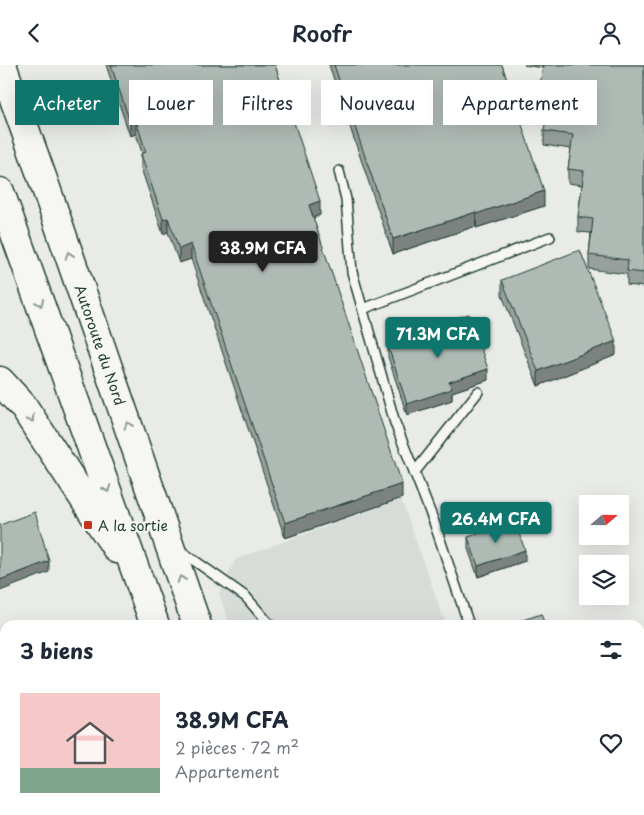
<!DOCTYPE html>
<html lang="fr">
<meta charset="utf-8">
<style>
body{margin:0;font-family:"Playpen Sans",sans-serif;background:#f2f2f3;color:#1f2937;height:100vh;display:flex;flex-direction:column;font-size:19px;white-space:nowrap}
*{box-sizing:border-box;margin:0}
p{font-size:16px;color:#747a83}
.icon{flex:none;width:28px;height:28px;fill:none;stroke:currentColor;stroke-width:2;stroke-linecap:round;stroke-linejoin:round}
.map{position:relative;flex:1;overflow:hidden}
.drawer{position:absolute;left:0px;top:555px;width:645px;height:195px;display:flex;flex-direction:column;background:#fff;border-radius:15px 15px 0 0;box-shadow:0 5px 20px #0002}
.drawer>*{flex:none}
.banner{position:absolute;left:15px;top:15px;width:615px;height:45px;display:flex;gap:10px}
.needle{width:32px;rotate:70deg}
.controls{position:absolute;left:579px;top:430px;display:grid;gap:10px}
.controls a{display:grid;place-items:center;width:50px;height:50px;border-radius:0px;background:#fff;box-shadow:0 5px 20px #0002;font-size:25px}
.price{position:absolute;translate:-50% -42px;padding:0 11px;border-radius:5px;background:#0f766e;color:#fff;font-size:16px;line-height:32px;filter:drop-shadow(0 1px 2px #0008)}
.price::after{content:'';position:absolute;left:50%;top:30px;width:15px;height:11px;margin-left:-8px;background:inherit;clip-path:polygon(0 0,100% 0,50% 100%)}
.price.active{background:#222;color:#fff}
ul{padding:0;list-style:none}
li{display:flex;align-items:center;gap:15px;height:125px;padding:0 20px}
li span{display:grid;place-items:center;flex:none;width:140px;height:100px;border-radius:0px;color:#555}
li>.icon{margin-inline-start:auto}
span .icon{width:60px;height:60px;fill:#fffc;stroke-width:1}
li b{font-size:21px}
h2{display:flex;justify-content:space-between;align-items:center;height:60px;padding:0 20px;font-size:21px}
.tag{padding:0 18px;border-radius:0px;background:#fff;box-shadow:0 5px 20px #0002;font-size:18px;line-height:45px}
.tag.active{background:#0f766e;color:#fff}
header{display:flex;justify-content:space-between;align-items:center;height:65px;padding:0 20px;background:#fff;font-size:22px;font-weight:600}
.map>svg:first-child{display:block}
.built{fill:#d8dcd8}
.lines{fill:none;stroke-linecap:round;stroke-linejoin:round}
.service-casing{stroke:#1f3d34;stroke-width:12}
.minor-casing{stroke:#1f3d34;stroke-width:21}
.motorway-casing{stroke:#1f3d34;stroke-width:31}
.service{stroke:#f6f6f2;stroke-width:9}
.minor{stroke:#f6f6f2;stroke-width:18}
.motorway{stroke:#f6f6f2;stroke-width:28}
.wall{fill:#97a09c;stroke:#1f3d34}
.shaded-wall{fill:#7b827f;stroke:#1f3d34}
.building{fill:#b0bab5;stroke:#1f3d34}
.oneway{stroke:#8a9a93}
.poi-dot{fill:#c8321e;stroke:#f6f6f2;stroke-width:2}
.labels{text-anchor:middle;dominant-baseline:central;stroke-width:4.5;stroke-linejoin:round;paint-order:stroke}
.street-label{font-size:14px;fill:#1f3d34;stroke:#f6f6f2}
.poi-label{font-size:14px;fill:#1f3d34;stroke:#f6f6f2;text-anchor:start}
</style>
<header><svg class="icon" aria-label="back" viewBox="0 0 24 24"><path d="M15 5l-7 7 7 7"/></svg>Roofr<svg class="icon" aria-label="person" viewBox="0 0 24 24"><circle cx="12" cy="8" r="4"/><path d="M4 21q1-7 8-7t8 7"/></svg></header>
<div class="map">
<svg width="644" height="750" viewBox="0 0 644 750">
<rect width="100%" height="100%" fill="#e9ebe7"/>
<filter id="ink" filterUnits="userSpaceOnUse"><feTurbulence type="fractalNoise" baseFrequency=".02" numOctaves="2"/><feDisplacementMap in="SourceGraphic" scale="10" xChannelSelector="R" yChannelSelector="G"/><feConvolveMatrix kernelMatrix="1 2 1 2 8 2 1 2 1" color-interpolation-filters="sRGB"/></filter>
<g filter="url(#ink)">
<path class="built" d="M401,434L446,560H230L219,528L236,494Z
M294,745H424L414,750H296Z"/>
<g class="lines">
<defs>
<path id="service" d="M339,106L346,134L352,207L395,358L434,457L469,560
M363,244L550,172
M414,408L478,327
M178,484L246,532L270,560
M331,745L332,750
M456,745L458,750"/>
<path id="minor" d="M0,626L5,640
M0,735L5,730"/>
<path id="motorway" d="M2,0L47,126L197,560
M0,127L155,560
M0,316L23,341L117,484
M216,745L218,750
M262,745L263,750"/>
</defs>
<use href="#service" class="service-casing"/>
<use href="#minor" class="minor-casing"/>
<use href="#motorway" class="motorway-casing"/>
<use href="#service" class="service"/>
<use href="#minor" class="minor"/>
<use href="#motorway" class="motorway"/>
</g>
<path class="wall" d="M106,0H275L320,150L313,153L402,433L285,473L191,194L179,198L168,167L163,169L141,103V89L142,88L136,69L130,71Z
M329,0H502L544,141L476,163V161L393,189Z
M524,0H644V222L627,220V209L589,204V190L591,168L578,167V152L582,120L568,118V104L571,84L544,80V66L549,37L540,35V20L543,3Z
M502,215L616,290L538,321L502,230Z
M434,260L488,315L452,327V335L407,350L388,292V281L434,265Z
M468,472L525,496L478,512L468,484Z
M92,745H122V748L117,750H94Z
M548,745H640L644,750H549Z"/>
<path class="shaded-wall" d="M136,55V69L130,71V57Z
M544,126V141L476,163V149Z
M320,136V150L309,154V140Z
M476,147V161L393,189V174Z
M168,153V167L163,169V154Z
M191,179V194L179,198V184Z
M616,276V290L538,321V306Z
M488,304V315L452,327V335L407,350V339L449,317Z
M402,419V433L285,473V458Z
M525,485V496L478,512V501Z
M49,496V507L0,526V515Z
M100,745H122V748L117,750H97V746Z"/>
<path class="building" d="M111,0H275L320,136L309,140L402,419L285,458L191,179L179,184L168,153L163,154L141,89L146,87L136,55L130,57Z
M334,0H502L544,126L476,149V147L393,174Z
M543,0H644V208L627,206L628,195L589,190L593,154L578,152L584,106L568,104L573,70L544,66L551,22L540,20Z
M580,185L616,276L538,306L502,215Z
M469,249L488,304L449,317L452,324L407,339L388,281L436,265L434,260Z
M35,447L49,496L0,515V460Z
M515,457L525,485L478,501L468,472Z
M541,549L545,560H508Z
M313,557L339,560H313Z
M644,579V750H555L553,745H640V580Z"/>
<defs><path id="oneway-chevron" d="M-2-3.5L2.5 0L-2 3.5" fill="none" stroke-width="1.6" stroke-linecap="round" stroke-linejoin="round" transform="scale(1.25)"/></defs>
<g class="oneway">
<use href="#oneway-chevron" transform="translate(69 190) rotate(-109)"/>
<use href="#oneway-chevron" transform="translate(40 238) rotate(70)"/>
<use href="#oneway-chevron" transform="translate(31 354) rotate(56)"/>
<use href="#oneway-chevron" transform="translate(128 360) rotate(-109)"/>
<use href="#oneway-chevron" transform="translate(107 424) rotate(70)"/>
<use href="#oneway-chevron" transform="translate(181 514) rotate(-109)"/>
</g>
</g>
<rect class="poi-dot" x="83" y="455" width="10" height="10" rx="2.5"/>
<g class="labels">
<g class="street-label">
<text transform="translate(100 280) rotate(71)">Autoroute du Nord</text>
</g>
<g class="poi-label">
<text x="98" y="460">A la sortie</text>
</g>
</g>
</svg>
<div class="controls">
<a><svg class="needle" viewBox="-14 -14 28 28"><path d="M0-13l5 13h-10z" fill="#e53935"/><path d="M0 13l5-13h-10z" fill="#747a83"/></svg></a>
<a><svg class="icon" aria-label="layers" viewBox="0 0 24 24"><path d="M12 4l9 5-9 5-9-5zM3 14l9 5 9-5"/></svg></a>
</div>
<b class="price active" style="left:263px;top:208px">38.9M CFA</b>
<b class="price" style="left:438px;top:294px">71.3M CFA</b>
<b class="price" style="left:496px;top:479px">26.4M CFA</b>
<div class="banner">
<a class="tag active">Acheter</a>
<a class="tag">Louer</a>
<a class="tag">Filtres</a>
<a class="tag">Nouveau</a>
<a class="tag">Appartement</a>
</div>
<section class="drawer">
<h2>3 biens<svg class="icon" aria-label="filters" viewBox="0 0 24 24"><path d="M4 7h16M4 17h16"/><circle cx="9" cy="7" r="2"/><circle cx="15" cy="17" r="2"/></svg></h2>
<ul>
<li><span style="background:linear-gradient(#f6c9c9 75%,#7fa58c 0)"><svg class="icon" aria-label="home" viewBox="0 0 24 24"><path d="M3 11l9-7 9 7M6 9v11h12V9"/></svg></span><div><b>38.9M CFA</b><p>2 pièces · 72 m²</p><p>Appartement</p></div><svg class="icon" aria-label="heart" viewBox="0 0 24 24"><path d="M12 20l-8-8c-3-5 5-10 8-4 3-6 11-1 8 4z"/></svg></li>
</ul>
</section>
</div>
